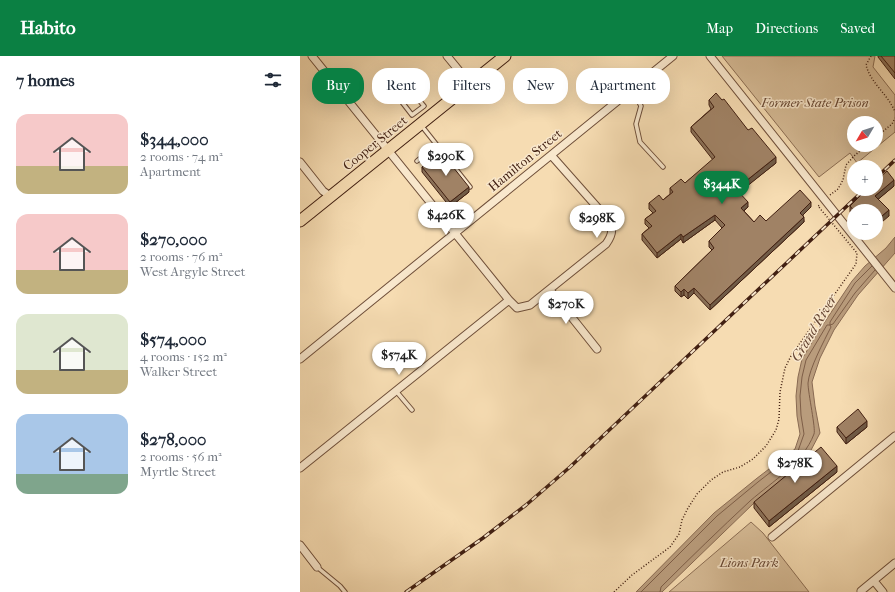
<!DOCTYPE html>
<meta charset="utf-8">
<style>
body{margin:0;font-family:"IM FELL French Canon",serif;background:#f6f6f7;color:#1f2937;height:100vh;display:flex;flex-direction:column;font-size:15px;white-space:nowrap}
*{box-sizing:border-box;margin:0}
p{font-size:13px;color:#747a83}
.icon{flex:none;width:22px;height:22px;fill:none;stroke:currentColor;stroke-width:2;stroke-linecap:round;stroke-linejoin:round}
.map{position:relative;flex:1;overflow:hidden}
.side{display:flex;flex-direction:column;background:#fff;width:300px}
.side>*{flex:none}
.hud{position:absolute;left:12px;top:12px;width:380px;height:36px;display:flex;gap:8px}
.needle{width:26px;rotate:231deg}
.buttons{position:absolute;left:547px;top:60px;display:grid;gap:8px}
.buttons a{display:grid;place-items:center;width:36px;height:36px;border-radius:50%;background:#fff;box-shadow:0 4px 16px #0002;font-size:20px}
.price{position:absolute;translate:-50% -34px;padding:0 9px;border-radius:14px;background:#fff;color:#222;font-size:13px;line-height:26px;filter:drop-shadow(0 1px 2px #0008)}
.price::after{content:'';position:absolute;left:50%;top:24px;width:12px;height:9px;margin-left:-6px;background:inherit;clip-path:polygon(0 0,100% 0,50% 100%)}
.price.active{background:#0b8043;color:#fff}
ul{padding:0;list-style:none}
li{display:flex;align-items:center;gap:12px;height:100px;padding:0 16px}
li span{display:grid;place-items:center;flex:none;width:112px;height:80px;border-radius:12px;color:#555}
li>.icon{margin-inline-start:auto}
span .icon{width:48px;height:48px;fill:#fffc;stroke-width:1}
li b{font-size:17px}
h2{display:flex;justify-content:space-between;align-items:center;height:48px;padding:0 16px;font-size:17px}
.chip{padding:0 14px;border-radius:16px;background:#fff;box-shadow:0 4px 16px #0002;font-size:14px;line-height:36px}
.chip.active{background:#0b8043;color:#fff}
header{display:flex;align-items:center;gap:24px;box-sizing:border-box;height:56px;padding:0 20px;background:#0b8043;color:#fff}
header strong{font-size:19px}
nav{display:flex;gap:22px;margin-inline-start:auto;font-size:14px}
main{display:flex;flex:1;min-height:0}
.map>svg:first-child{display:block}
.green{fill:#d7bc97;stroke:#8c6e54;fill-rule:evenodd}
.water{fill:#b99c7c;stroke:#896a52}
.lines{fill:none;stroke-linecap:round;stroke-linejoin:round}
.shore{stroke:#7e5e47;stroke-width:1}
.lane-casing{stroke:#6f4f3a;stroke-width:5.5}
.street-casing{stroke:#6f4f3a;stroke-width:9}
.primary-casing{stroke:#422012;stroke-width:13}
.path{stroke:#422012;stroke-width:1.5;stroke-dasharray:1 2;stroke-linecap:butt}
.lane{stroke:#f9e8cd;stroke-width:3.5}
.street{stroke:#f9e8cd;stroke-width:7}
.primary{stroke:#f6dcb2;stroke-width:11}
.rail-casing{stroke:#422012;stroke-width:3.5}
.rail{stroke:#f9e8cd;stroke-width:2;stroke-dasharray:6;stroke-linecap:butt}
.wall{fill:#8a7057;stroke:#422012}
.shaded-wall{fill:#705b47;stroke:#422012}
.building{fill:#a08265;stroke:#422012}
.labels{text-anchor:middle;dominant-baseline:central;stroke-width:3;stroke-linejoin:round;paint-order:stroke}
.park-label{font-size:13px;font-style:italic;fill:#674733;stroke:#f9e8cd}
.street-label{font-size:13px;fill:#422012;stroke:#f9e8cd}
.water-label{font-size:14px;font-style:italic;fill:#664532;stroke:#f9e8cd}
</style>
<header>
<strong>Habito</strong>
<nav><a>Map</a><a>Directions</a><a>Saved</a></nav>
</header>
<main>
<section class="side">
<h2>7 homes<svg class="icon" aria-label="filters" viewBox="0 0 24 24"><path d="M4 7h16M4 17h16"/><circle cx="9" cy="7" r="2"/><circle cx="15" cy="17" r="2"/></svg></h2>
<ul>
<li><span style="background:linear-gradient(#f6c9c9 65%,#c2b280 0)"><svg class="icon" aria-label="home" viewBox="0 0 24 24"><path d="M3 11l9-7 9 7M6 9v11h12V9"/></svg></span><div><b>$344,000</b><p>2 rooms · 74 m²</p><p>Apartment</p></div></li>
<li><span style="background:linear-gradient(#f6c9c9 70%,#c2b280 0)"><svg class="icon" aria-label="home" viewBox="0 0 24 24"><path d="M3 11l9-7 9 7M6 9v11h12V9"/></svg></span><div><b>$270,000</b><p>2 rooms · 76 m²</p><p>West Argyle Street</p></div></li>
<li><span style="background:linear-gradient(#dfe7d0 70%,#c2b280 0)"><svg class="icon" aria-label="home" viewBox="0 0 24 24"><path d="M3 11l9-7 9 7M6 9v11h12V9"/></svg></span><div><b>$574,000</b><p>4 rooms · 152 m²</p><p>Walker Street</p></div></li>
<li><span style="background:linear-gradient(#a9c7e8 75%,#7fa58c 0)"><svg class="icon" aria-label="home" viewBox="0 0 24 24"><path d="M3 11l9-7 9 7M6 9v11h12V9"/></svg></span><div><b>$278,000</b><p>2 rooms · 56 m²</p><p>Myrtle Street</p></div></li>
</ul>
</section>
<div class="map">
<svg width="595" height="536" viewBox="0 0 595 536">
<rect width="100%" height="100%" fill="#f6dcb2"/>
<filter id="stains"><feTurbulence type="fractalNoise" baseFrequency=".005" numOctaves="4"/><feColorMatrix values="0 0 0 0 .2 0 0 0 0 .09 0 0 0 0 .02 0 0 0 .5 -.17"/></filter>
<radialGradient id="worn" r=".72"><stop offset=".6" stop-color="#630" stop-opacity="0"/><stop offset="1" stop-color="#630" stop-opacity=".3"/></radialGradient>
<path class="green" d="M422,0H575L573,11L595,39V76L557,107L550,97L519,121ZM554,67H576V89H554Z
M451,466L463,477L509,536H369Z"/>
<path class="water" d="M595,181V197L558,239L534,274L520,302L512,326L515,350L520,377L510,396L489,417L453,448L362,536H336L414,457L456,423L495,393L500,378L497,360L496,340L498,321L502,303L518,276L552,225L565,210L586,192Z"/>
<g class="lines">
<path class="shore" d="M572,210L555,227L530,266V269L533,268L555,237L575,214
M341,536L417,460L458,426L498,395L504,378L501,359L500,340L502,321L506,304L527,269H530L531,271C524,285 509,313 508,327C508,337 516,373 514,378C503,407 473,425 450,445C420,473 390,502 361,531L360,536"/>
<defs>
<path id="lane" d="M98,19L124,50L112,59L88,28Z
M332,33L341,50L336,68L340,86L363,111
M121,69L170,131
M117,105L136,89
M96,335L112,354
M17,511L40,530L45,536"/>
<path id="street" d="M12,0L209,244L217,252L230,249L306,188C315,175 312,172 305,160L251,99
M147,0L170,28
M410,0L595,232
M0,106L23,135L30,140
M250,234L297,293
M0,303L373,0
M0,412L209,244
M472,481L595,380
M0,489L17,511
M574,525L583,536
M561,535L595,507"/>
<path id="primary" d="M0,165L205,0"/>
</defs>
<use href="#lane" class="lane-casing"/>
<use href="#street" class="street-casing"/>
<use href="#primary" class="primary-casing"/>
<path class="path" d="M571,0L566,9C571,28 588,38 595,56
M576,81L592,68L595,62
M530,139L538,133L543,124L546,109L554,100L567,89
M314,536L332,519L370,491L379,478L382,464L388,452L397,438L411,424L423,416L440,411L453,403L466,390L476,374L479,363L480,336L485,312L491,300L556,208L557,197L518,150L520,149"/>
<use href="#lane" class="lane"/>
<use href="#street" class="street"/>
<use href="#primary" class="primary"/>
<defs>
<path id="rail" d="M576,122L595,104
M106,536L183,482L226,449L270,411L565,133"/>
</defs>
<use href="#rail" class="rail-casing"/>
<use href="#rail" class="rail"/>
</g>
<path class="wall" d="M578,0H595V23L578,1Z
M409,44H422L476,107L439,136L448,151L444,155L454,166L466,165L511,151L503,159L504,166L410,254L394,237L388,243L384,239L381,241L375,235V230L412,194L409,191V185L422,172L415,164L383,187L381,183L357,202L342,184V178L349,172L345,168V163L353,157L349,153V147L363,144L370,138V132L385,127L413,104L391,76V71L411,53L409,49Z
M122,111L169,136L150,151L122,116Z
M594,130L578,143L589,160L576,155H554V161L550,156V150Z
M537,371H567L546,388L537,376Z
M537,416L469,471L454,452V446Z"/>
<path class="shaded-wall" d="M476,101V107L436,139V133Z
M594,124V130L575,146V140Z
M169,131V136L150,151V146Z
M448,146V151L441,157V152Z
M511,146V151L500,162V157Z
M589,154V160L576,171V165Z
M415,159V164L383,187V181Z
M504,161V166L410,254V249Z
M381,178V183L357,202V197Z
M394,232V237L388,243V237Z
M384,233V239L381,241V236Z
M567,365V371L546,388V382Z
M537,410V416L469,471V465Z"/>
<path class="building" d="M581,0H595V17Z
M416,37L422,44L424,43L448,74L452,72L476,101L436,133L448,146L441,152L454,166L460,159L466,165L500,134L511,146L500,157L504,161L410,249L394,232L388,237L384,233L381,236L375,230L414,192L409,185L425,169L415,159L383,181L381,178L357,197L342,178L352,170L345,163L356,155L349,147L359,139L363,144L373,136L370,132L381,123L385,127L415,101L391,71L414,51L409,44Z
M141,96L169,131L150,146L122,111Z
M587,115L594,124L575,140L589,154L576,165V155H554L550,150L567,133H576V125Z
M558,353L567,365L546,382L537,371Z
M521,391L537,410L469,465L454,446Z"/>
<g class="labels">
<g class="park-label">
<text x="515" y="46">Former State Prison</text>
<text x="449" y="506">Lions Park</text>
</g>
<g class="street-label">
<text transform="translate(75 87) rotate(-39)">Cooper Street</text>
<text transform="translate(225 104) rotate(-39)">Hamilton Street</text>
</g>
<g class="water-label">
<text transform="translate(514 272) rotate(-59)">Grand River</text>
</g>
</g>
<rect width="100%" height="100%" filter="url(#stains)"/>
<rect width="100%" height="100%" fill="url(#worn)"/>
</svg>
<div class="buttons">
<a><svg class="needle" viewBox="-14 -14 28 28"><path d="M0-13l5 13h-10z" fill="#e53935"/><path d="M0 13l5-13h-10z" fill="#747a83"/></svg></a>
<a>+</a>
<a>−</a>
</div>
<b class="price" style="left:146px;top:121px">$290K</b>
<b class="price active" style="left:422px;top:149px">$344K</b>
<b class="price" style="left:146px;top:180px">$426K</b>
<b class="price" style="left:297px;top:183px">$298K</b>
<b class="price" style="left:266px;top:269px">$270K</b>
<b class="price" style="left:99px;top:320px">$574K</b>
<b class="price" style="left:495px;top:428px">$278K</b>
<div class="hud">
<a class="chip active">Buy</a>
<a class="chip">Rent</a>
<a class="chip">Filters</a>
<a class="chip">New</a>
<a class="chip">Apartment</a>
</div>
</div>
</main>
